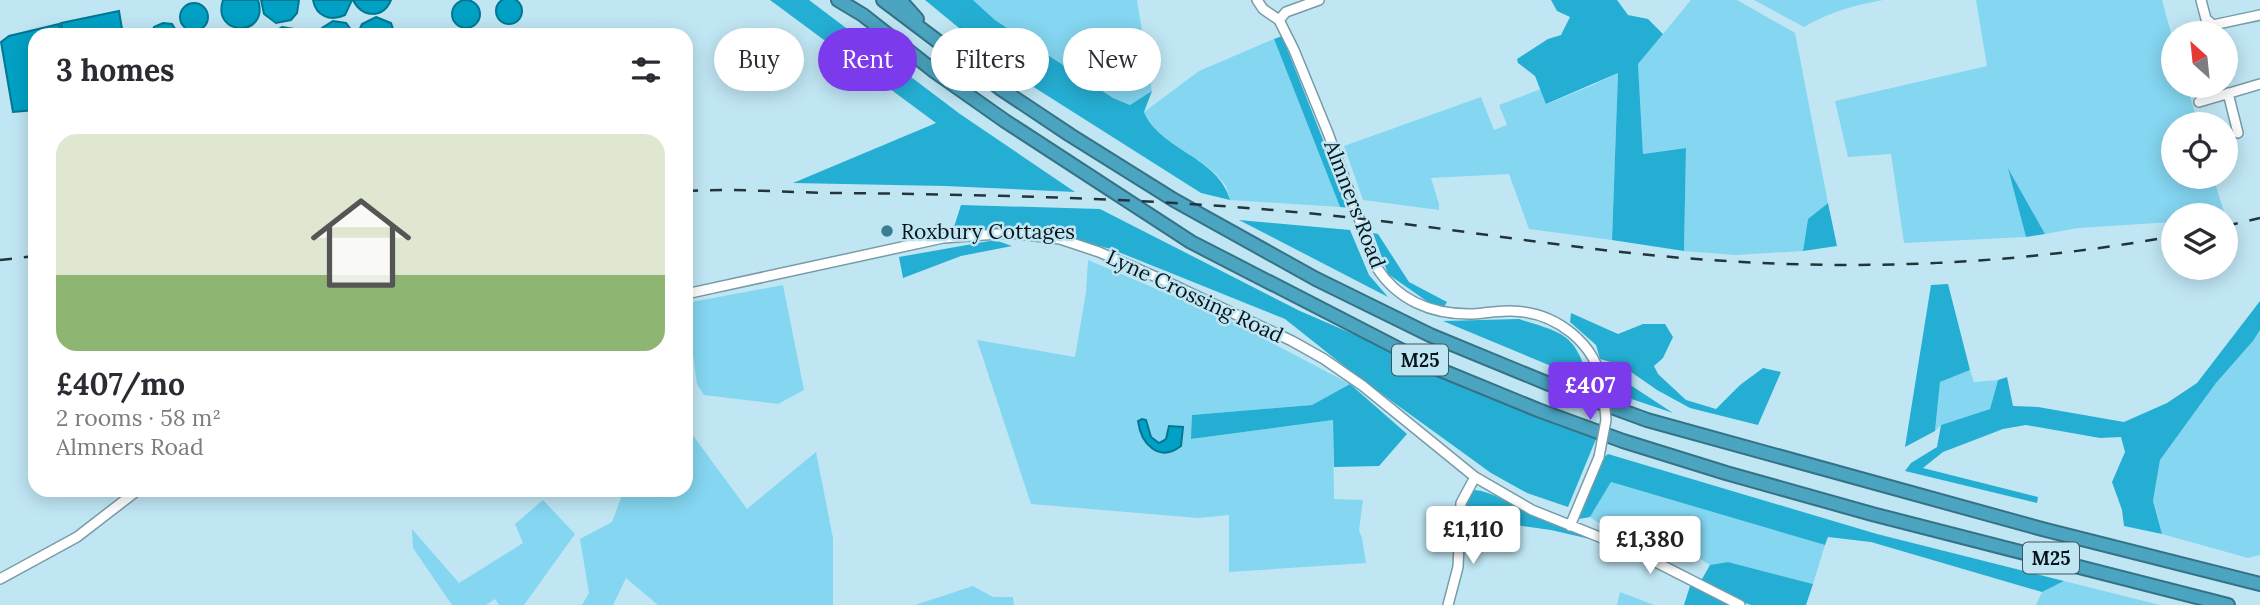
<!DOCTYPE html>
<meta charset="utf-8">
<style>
body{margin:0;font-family:Lora,serif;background:#f2f2f3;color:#2b2b33;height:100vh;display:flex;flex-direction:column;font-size:26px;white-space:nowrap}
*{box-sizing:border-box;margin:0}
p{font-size:23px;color:#7c7c81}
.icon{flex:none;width:38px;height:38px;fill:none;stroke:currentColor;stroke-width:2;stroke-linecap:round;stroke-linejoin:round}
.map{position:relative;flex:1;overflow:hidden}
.sheet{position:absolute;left:28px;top:28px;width:665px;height:469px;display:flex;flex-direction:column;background:#fff;border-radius:21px;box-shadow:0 4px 18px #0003}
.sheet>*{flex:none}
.hud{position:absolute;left:714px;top:28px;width:665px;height:63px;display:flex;gap:14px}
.needle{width:46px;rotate:333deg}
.controls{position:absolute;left:2161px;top:21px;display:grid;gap:14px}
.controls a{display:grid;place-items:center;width:77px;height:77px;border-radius:50%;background:#fff;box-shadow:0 4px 18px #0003;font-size:35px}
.price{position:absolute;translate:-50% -60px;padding:0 16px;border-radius:7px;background:#fff;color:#222;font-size:23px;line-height:46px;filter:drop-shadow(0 2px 4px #0008)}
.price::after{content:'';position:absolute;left:50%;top:42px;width:21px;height:16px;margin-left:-10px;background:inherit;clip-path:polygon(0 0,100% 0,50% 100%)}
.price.active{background:#7c3aed;color:#fff}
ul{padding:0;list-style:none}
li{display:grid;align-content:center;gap:14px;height:371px;padding:0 28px}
li span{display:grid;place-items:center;height:217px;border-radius:21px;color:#555}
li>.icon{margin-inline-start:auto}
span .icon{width:126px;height:126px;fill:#fffc;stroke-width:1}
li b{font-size:30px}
h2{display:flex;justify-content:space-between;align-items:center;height:84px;padding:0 28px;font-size:30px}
.pill{padding:0 24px;border-radius:32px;background:#fff;box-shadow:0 4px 18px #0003;font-size:24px;line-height:63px}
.pill.active{background:#7c3aed;color:#fff}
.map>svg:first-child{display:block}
.green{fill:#85d6f1}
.forest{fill:#25aed3}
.water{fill:#01a1c5;stroke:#037792;stroke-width:2}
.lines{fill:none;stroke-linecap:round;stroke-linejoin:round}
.minor-casing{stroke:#779ba7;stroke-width:12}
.highway-casing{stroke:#347286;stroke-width:16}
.minor{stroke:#fff;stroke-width:9}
.highway{stroke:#4ba4c0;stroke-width:12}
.rail{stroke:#23353b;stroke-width:2.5;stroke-dasharray:12 12;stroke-linecap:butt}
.minor-bridge-casing{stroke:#779ba7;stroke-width:12;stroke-linecap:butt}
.minor-bridge{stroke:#fff;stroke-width:9}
.poi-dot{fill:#3d7d91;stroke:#c0e6f4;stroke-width:2.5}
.labels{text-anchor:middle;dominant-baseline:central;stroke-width:5;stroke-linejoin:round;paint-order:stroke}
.shield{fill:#c0e6f4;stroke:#3f545c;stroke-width:2}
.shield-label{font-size:19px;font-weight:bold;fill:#08161b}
.street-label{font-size:21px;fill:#08161b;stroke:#c0e6f4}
.poi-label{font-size:21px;fill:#08161b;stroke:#c0e6f4;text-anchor:start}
</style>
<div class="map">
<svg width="2260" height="605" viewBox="0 0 2260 605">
<rect width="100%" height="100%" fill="#c0e6f4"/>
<path class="green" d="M973,0H1137L1152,91L1130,105L1113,98L995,20Z
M1691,0H1737L1795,33L1828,203L1808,219L1803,251L1736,255L1684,251L1686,148L1643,154L1638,64Z
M1754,0H1883C1855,5 1829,12 1804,27Z
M1976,0H2162L2173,40L2174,86H2187L2198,124H2174V177H2213L2225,215H2174L2173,222L2078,228L2045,234L2010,171L2026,237L1904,243L1891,154L1848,157L1835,101L1987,66Z
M1274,39L1340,207L1230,200C1228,196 1228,189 1225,185C1204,154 1159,146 1144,112L1199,71Z
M1618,73L1612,240L1529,229L1509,174L1431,178L1439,204V210L1363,200L1344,146L1481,97L1494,130L1507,125L1499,105L1541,89L1547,104L1593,85Z
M1088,260L1223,317L1350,384L1312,405L1192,415V439L1333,420L1334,499L1363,500L1359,530L1362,538L1366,563L1229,572V515L1198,518L1031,504L977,340L1075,357L1086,292Z
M783,285L804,390L778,404L704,395L697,384L686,303Z
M2260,330V555L2248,558L2162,534L2153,501L2160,460L2216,383L2253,341Z
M1970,370L1974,382L1998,380L1990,409L1941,425L1935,431L1940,382Z
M686,426L747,509L816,452L833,538V605H658L626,578L613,605H582L589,593L580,539L612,522L624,490H686Z
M1611,482L1825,545L1813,584L1728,562L1710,565L1665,536L1619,520L1613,533L1590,517Z
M543,500L575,534L524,605H499L495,599L486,605H452L413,548L412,529L459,583L523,543L515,524Z
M2064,581L2160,605H2036L2042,592Z
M973,586L993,597H1013L1014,605H915Z
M1620,592L1654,605H1617Z"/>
<path class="forest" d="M770,0H809L960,114L1075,192L945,186L793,183L936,123Z
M925,0H973L995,20L1113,98L1130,105L1152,91L1144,112C1160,150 1219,157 1230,200L1201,193L1021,79Z
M1551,0H1617L1628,15L1648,19L1663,34L1638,64L1643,154L1686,148L1684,251L1612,240L1618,73L1546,104L1535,76L1518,63L1517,59L1548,39L1561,35L1570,17L1557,11Z
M1282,36L1350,208L1340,207L1274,39Z
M2008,168L2045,234L2026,237Z
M1828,203L1837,246L1803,251L1808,219Z
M961,205L1100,209L1300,311L1596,439L1568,507L1527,493L1491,473L1353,373L1285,319L1111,249L1027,229L953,230Z
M1239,220L1350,230L1369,275L1388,297Z
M1373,233L1378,234L1409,282L1447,302L1444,307L1428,302L1388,274Z
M995,240L1012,246L961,256L903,278L899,257Z
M1948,284L1970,370L1940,382L1935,431L1905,447L1931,285Z
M2260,301V330L2253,341L2216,383L2160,460L2153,501L2162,534L2124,526L2122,510L2112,482L2125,452L2121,437L2100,438L2026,425L2003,429L1943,452L1923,468L2038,497L2037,503L1905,471L1911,463L1937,447L1941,425L1990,409L1998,380L2007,377L2013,406L2038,407L2124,422L2167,403L2197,383Z
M1571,313L1618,334L1643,324H1665L1673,337L1663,358L1654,366L1658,374L1686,400L1716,409L1740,385L1763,368L1781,372L1758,425L1690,408L1657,390L1621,365L1600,359L1596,345L1570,322Z
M1519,319C1566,334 1576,334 1590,385L1568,373L1443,321Z
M1612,373L1673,413L1611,392L1606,374Z
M1350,384L1407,434L1379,466L1334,467L1333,420L1191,439L1192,415L1312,405Z
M1608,454L1877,534L2064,581L2042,592L1871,542L1828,537L1825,545L1611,482L1590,517L1579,519L1604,457Z
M1475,490C1494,492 1508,504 1525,511C1547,520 1571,525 1590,539L1551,530L1471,519L1463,522L1468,497Z
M1728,562L1813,584L1806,605H1751L1743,602L1741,605H1684L1690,586L1702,579L1710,565Z"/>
<path class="water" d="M496 11a13 13 0 1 1 26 0a13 13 0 1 1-26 0Z
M223,0H258C270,38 211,37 223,0Z
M261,0H299L297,13L291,20L276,23L264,14Z
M313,0H352L345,15C330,22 316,16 313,0Z
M353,0H391C383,19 362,18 353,0Z
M452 14a14 14 0 1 1 28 0a14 14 0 1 1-28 0Z
M180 17a14 14 0 1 1 28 0a14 14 0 1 1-28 0Z
M119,11L123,35H63L61,23Z
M376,17L391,23L395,35H357L362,24Z
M333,21L346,23L355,35H318L322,28Z
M163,23L172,24L179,35H151L154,27Z
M59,24L61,35H35V110L13,112L1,42L9,36Z
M282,27L294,29L301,35H269Z
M1142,419L1146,420L1151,437L1159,443L1166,439L1169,426L1183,427L1181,446C1159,463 1141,444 1138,421Z"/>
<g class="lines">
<defs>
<path id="minor" d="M1257,0L1263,9L1279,20L1294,50L1328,133L1377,268C1398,300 1431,314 1469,314C1483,314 1497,310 1512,311C1556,312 1596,343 1603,387
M2201,0L2206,19L2213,25L2260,15
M1279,20L1286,12L1319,0
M2228,93L2238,133
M2199,102L2260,84
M686,294L943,238L1011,233L1060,239L1099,252L1163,280L1292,341L1324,359L1363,386L1475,477L1532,510L1632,550L1740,605
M1570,526L1599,457
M0,579L77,537L138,490
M1448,605L1458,567L1461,503L1475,477"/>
<path id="highway" d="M838,0L863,15L934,71L1005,121L1191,242L1438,369L1538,410L1623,441L1726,473L1872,514L2228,605
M883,0L1001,89L1070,135L1174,200L1316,279L1430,335L1549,384L1647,420L2042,529L2260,584
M900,0L917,19"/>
</defs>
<use href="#minor" class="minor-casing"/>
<use href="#highway" class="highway-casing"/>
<use href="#minor" class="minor"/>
<use href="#highway" class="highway"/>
<path class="rail" d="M686,191C739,188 791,193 843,193C1011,195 1178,199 1345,217C1467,230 1588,252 1710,260C1865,271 2021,264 2174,236
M2226,226L2260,218
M0,260L35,256"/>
<defs>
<path id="minor-bridge" d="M1599,457L1606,420L1603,387"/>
</defs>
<use href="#minor-bridge" class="minor-bridge-casing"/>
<use href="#minor-bridge" class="minor-bridge"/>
</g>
<circle class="poi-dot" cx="887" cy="231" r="7"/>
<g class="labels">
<g class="shield">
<rect x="1392" y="344.5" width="56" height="31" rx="5"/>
<rect x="2023" y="542.5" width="56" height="31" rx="5"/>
</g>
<g class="shield-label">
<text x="1420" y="360">M25</text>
<text x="2051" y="558">M25</text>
</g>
<g class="street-label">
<text transform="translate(1355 204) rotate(69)">Almners Road</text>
<text transform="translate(1195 296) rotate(25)">Lyne Crossing Road</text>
</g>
<g class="poi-label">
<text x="901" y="231">Roxbury Cottages</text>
</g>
</g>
</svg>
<div class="controls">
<a><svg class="needle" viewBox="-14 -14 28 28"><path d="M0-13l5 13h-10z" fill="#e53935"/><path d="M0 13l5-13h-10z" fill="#7c7c81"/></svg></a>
<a><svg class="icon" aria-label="locate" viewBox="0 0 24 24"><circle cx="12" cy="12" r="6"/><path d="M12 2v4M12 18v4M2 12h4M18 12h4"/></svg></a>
<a><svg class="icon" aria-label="layers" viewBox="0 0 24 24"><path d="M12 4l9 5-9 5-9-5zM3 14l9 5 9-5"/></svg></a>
</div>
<b class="price active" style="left:1590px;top:422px">£407</b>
<b class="price" style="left:1473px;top:566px">£1,110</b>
<b class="price" style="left:1650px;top:576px">£1,380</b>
<div class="hud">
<a class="pill">Buy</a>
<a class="pill active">Rent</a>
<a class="pill">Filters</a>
<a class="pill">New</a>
</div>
<section class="sheet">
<h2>3 homes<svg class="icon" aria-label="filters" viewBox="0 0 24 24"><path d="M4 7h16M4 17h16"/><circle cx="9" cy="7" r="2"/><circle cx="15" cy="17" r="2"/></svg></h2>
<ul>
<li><span style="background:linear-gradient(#dfe7d0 65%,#8fb573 0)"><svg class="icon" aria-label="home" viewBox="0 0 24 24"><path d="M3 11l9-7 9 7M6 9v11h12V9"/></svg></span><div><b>£407/mo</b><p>2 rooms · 58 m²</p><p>Almners Road</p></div></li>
</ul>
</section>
</div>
